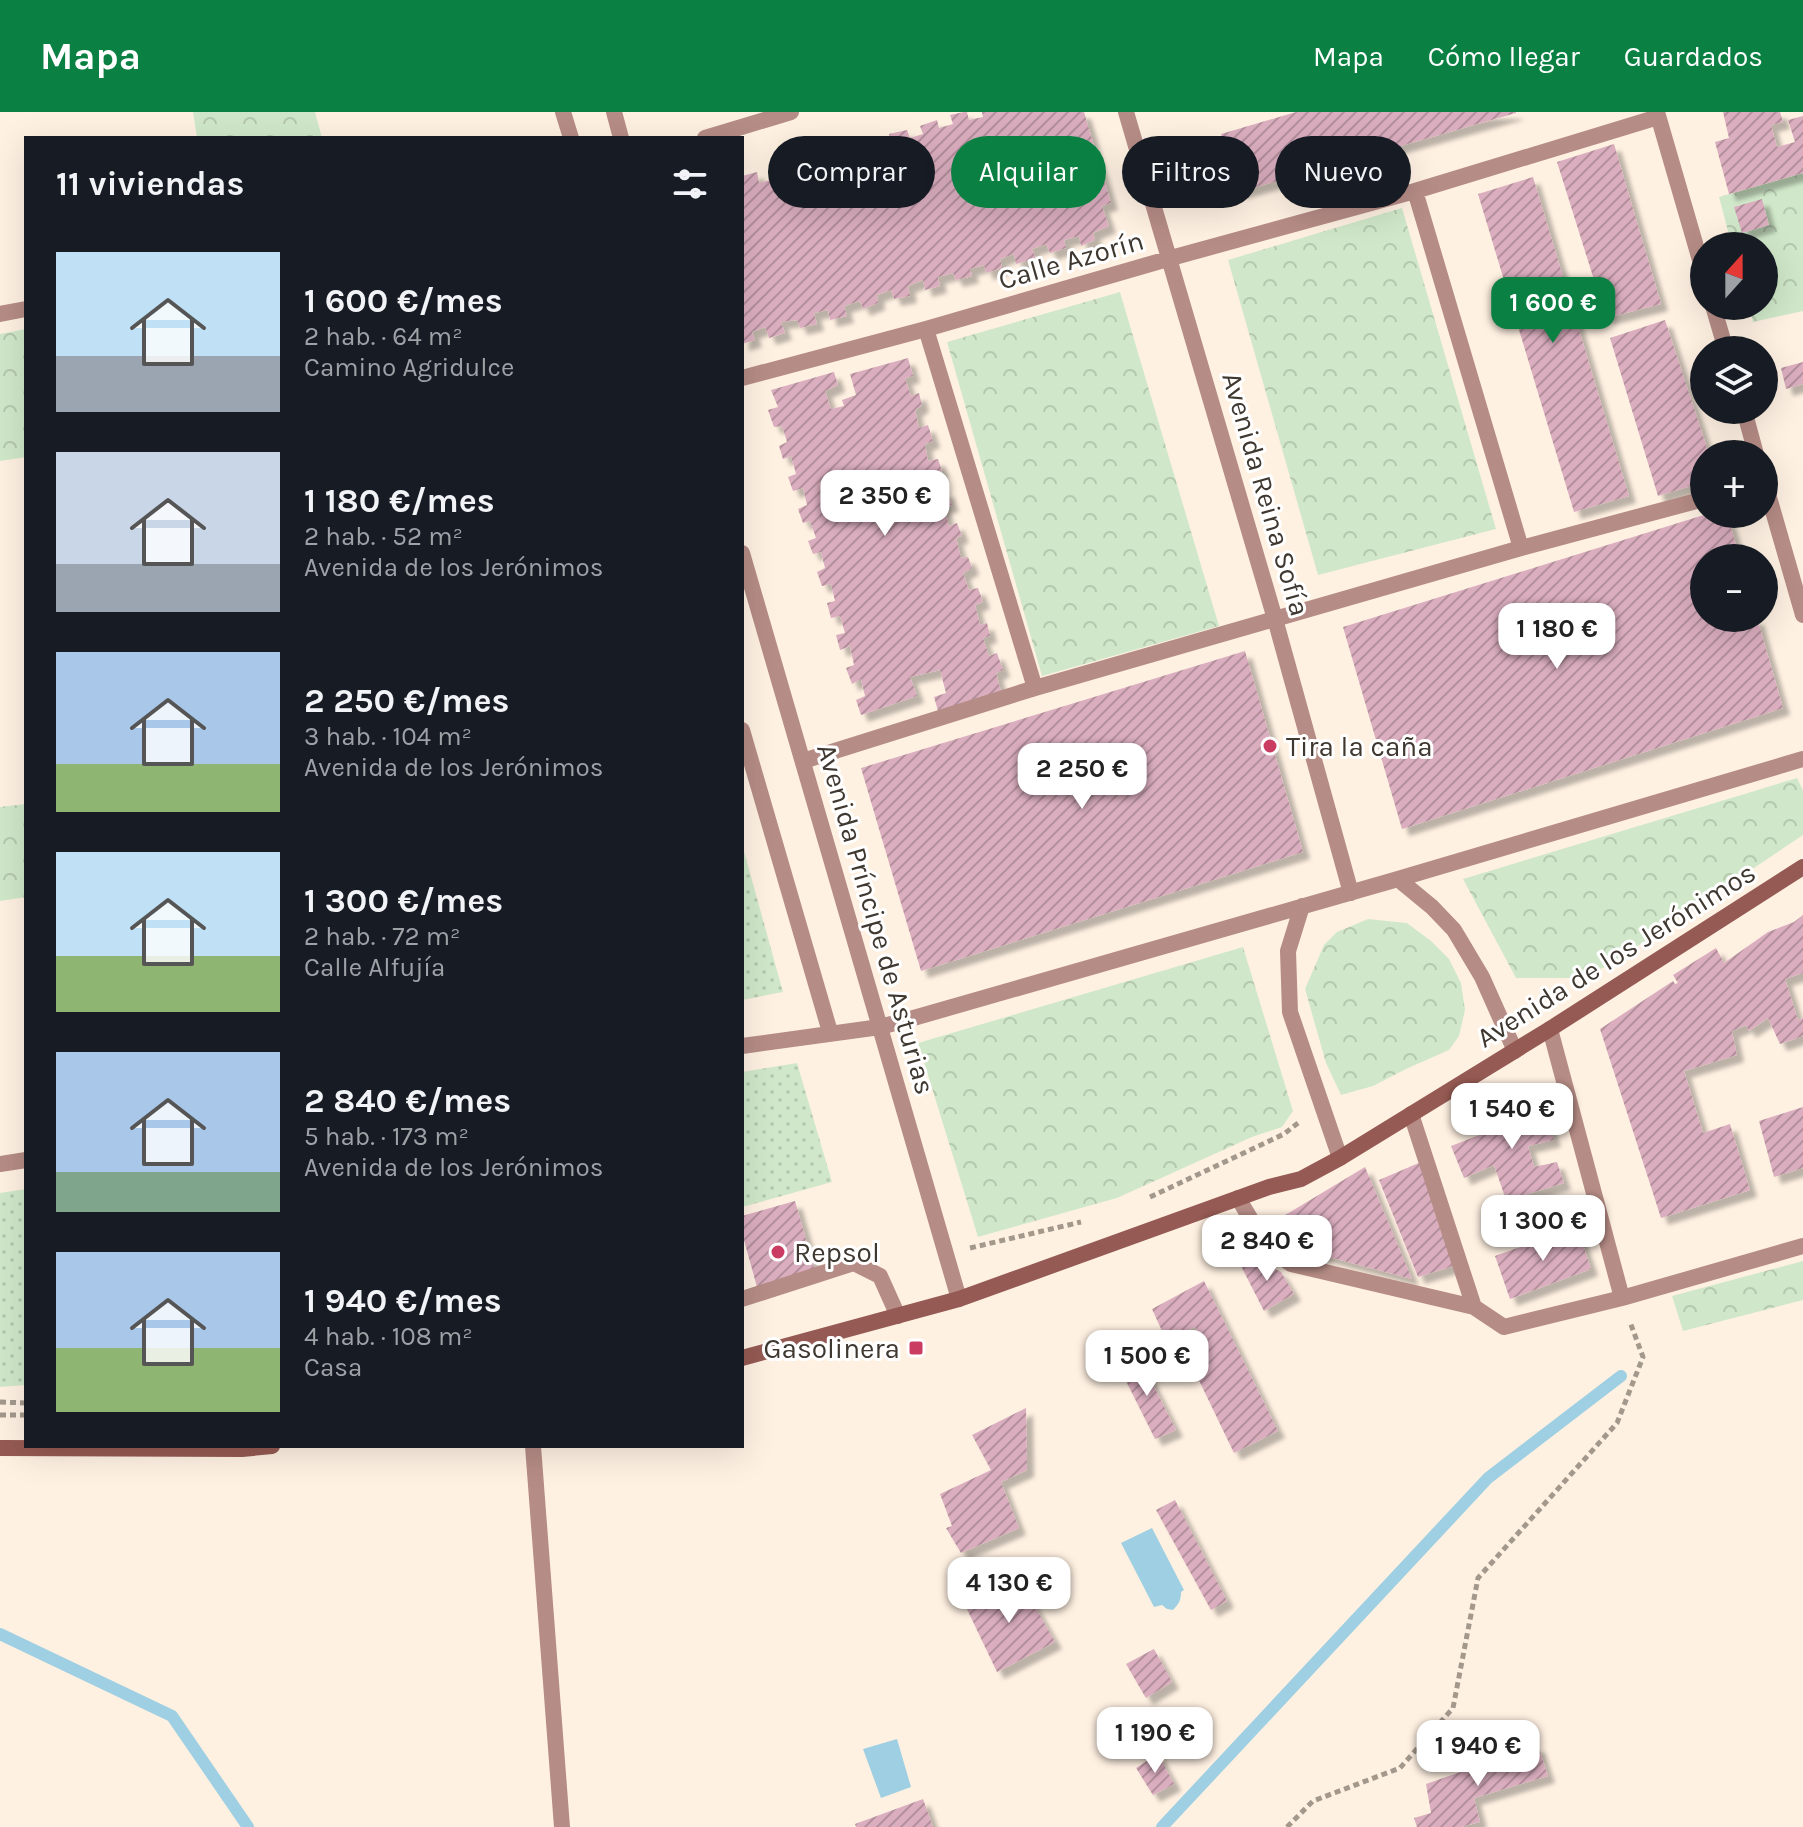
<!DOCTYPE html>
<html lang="es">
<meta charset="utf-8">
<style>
body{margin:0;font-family:Karla,sans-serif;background:#242831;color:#f1f3f6;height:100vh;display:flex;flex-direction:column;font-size:30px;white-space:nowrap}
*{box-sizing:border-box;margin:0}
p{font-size:26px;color:#9ea1a6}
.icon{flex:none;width:44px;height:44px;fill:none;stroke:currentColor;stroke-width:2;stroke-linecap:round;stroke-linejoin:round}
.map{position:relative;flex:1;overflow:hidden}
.panel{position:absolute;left:24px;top:24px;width:720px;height:1312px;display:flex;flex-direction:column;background:#171b24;border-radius:0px;box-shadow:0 8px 32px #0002}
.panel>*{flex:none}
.banner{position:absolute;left:768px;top:24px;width:760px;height:72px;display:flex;gap:16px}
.needle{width:52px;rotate:21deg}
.buttons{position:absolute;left:1690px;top:120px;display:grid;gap:16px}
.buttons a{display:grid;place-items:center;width:88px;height:88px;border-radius:50%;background:#171b24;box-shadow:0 8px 32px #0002;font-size:40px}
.price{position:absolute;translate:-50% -68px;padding:0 18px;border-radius:16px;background:#fff;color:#222;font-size:26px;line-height:52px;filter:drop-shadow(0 2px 4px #0008)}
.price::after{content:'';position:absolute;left:50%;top:48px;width:24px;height:18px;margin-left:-12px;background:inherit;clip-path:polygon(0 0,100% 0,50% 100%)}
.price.active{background:#0b8043;color:#fff}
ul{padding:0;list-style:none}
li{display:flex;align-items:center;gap:24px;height:200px;padding:0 32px}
li span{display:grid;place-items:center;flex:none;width:224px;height:160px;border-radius:0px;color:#555}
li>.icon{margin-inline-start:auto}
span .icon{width:96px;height:96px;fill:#fffc;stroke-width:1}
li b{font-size:34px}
h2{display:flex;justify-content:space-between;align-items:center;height:96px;padding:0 32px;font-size:34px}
.chip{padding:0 28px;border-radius:36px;background:#171b24;box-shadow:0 8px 32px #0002;font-size:28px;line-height:72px}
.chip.active{background:#0b8043;color:#fff}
header{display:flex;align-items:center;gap:48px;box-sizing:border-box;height:112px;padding:0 40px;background:#0b8043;color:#fff}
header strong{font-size:38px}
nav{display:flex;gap:44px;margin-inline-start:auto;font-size:28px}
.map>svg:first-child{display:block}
.grass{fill:url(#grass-dots)}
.forest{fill:url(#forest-crowns)}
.water{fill:#9ecfe2}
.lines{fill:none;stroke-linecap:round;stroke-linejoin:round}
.stream{stroke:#9ecfe2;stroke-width:12}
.building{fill:url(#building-hatch);filter:url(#shadow)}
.path{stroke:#a3988c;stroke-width:5;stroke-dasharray:6 4;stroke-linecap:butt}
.lane{stroke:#b68c86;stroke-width:16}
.street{stroke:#b68c86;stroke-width:16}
.secondary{stroke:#955a53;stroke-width:16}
.poi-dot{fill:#cb3c63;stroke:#fff;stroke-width:3}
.labels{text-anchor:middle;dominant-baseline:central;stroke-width:6;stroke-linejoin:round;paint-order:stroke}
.street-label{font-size:28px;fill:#3f3830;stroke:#fff}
.poi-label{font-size:28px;fill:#3f3830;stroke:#fff;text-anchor:start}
</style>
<header>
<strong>Mapa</strong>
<nav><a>Mapa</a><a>Cómo llegar</a><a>Guardados</a></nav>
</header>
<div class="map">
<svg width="1803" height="1715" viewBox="0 0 1803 1715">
<defs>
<pattern id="grass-dots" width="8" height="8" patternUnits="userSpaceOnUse" patternTransform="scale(2)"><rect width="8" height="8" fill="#d0e8c9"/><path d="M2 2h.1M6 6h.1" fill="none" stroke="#b4c8ad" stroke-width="1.8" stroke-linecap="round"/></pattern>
<pattern id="forest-crowns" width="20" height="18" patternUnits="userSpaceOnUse" patternTransform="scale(2)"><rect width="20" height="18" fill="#d0e8c9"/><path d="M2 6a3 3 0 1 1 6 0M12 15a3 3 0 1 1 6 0" fill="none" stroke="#b4c8ad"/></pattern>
<pattern id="building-hatch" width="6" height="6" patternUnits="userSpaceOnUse" patternTransform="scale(2)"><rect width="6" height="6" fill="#dbaebf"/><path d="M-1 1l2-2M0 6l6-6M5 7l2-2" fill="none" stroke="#b38f9c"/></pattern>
<filter id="shadow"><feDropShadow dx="7" dy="7" stdDeviation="2" flood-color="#0004"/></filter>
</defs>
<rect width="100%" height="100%" fill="#fff1e2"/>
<path class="grass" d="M742,732L783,880L742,888Z
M797,951L832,1070L742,1095V960Z
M26,1077V1273L0,1275V1081Z"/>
<path class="forest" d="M193,0H315L322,26H197Z
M1803,61V199L1753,210L1749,194H1764V134H1732L1719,85Z
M1402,96L1496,417L1318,463L1228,148Z
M1120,180L1219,514L1042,564L947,230Z
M26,217V345L0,349V222Z
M1797,666L1803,678V723L1608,854L1576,866H1516L1463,767Z
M26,692V785L0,789V695Z
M1368,807L1407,811L1431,829L1449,847L1461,871L1465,898L1459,924L1449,938L1406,957L1373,974L1341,983L1326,951L1305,877L1324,833L1337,820Z
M1243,835L1293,999L1282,1015L1252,1025L1117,1086L978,1125L918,931Z
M1803,1149V1188L1683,1219L1672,1184Z"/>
<path class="water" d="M1152,1416L1184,1478L1181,1480C1181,1488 1179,1492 1173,1498L1167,1497L1162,1493L1154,1495L1121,1431Z
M897,1627L911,1675L881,1686L863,1637Z"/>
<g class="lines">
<path class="stream" d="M0,1522L172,1604L248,1715
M1162,1715L1488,1366L1621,1264"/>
</g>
<path class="building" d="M964,0H967L969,8L983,5L982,0H1084L1111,91L1102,94L1109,114L1093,121L1095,128L1081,134L1079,124L1064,128L1066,136L1050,141L1046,132L1032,137L1036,146L1016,152L1014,142L1000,147L1002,156L986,161L984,153L970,157L972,164L956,168L953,161L938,165L940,174L925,178L923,168L908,174L910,184L894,187L891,178L877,183L878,191L863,197L860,189L844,194L847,204L830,208L828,198L814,201L817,212L800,216L797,208L781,210L785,221L769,226L765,215L752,220L755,228L742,232V64L757,60L759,71L774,67L770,58L787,51L789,60L802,58L799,49L815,44L817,53L831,50L828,40L847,36L848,43L860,39L858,30L877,25L879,34L891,31L889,22L907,18L910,26L923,22L920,14L937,8L939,16L953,12L950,3Z
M1296,0H1516V1L1239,80L1221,22Z
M1723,0H1780L1783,10L1771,13L1777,35L1795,30L1788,8L1803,4V61L1729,82L1715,30L1729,26Z
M1614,32L1661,192L1606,206L1557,50Z
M1533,65L1629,384L1574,400L1478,82Z
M1762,87L1769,113L1742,121L1734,95Z
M1665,208L1709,342H1704V370L1658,384L1610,226Z
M908,246L913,264L905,266L911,284L919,281L922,293L915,298L919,316L928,313L933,329L925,332L928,349L938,347L942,359L935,362L941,380L947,378L952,393L944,395L949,414L957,411L962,424L956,426L961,446L968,445L972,456L963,461L969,478L978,476L983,490L975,493L980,513L987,511L990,524L983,526L989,544L997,541L1003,558L996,561L1001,579L938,599L934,585L946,581L940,558L910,565L917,584L861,603L856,588L865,584L861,567L852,572L846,556L854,553L850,534L840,538L836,523L845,521L840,504L831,506L827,491L835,489L831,472L822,474L817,460L825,456L821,440L813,442L808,429L816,426L810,409L803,411L798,397L807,393L803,376L793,379L788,365L796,362L791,344L783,347L779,334L787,330L782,314L774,315L768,298L778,295L771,278L834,260L838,273L825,279L831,297L844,294L842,288L856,283L850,262Z
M1803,250V272L1786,277L1781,256Z
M1707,402H1727L1740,446H1704V506H1757L1783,596L1402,717L1343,515Z
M1245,539L1303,740L921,859L861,656Z
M1803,803V861L1785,867L1798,908L1803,906V924L1780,932L1768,906L1749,919L1746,913L1732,919L1737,943L1684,959L1703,1021L1730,1012L1750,1078L1661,1106L1600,917L1673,869L1675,872L1678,871L1673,863L1716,836L1724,851L1768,820L1794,810Z
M1540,986L1554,1028L1528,1034L1534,1055L1557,1050L1564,1071L1521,1084L1507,1091L1494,1053L1464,1066L1451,1034L1495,1017L1490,1005Z
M1803,995V1056L1774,1065L1759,1009Z
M1421,1050L1457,1153L1418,1165L1379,1068Z
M1365,1055L1412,1167L1287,1134L1281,1128L1278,1122L1282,1105Z
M795,1089L815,1159L757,1175L742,1121V1104Z
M1577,1115L1591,1157L1510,1187L1495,1144Z
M1254,1146L1281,1160L1294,1182L1264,1199L1240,1152Z
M1204,1169L1278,1319L1234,1341L1181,1231L1199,1222L1195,1215L1166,1228L1152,1197Z
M1132,1243L1138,1258L1144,1255L1176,1318L1155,1327L1117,1251Z
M1026,1296L1027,1358L1001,1370L1019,1416L961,1441L946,1416L952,1414L940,1382L991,1358L972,1323Z
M1175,1388L1227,1489L1211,1498L1156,1398Z
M1019,1466L1055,1530L997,1560L965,1493Z
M1154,1537L1172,1570L1146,1586L1126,1552Z
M1538,1633L1548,1664L1474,1686L1480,1710L1460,1715H1417L1414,1706L1431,1701L1426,1672Z
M1158,1642L1174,1672L1153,1683L1136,1656Z
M923,1687L933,1715H856L855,1712Z"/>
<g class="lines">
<path class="path" d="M1150,1085L1284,1022L1298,1011
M970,1136L1081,1110
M0,1290L26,1291
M0,1303H26
M1287,1715L1313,1689L1400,1656L1453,1596L1478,1466L1617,1311L1643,1245L1630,1210"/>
<path class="lane" d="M742,1187L854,1151L880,1164L898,1204"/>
<path class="street" d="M563,0L571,26
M614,0L621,26
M1126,0L1275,507L1351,781
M1657,0L1704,162
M705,26L791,0
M1415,79L1521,436
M1713,194L1726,238
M0,202L26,197
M926,217L1035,576
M742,266L926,217L1171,146L1415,79L1658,5
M1744,298L1756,342
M1764,368L1803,503
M742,441L959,1187
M742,618L830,920
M803,649L1035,576L1521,436L1704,387
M1398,767L1432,795L1454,818L1482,865L1515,939
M1302,794L1288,839L1290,900L1340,1046
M1550,917L1622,1186
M742,934L880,915L917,905L1398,767L1803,647
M1411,1002L1474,1195L1504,1215L1622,1186L1803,1134
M0,1052L26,1048
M1238,1086L1268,1136L1291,1152L1474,1195
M533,1334L562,1715"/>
<path class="secondary" d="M742,1246L959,1187L1269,1075L1301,1067L1340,1046L1550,917L1803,755
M0,1336L242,1337L272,1334"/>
</g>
<g class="poi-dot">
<circle cx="1270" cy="634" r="8"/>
<circle cx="778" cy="1140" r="8"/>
<rect x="908" y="1228" width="16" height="16" rx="4"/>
</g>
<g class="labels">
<g class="street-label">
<text transform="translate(1071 148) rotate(-16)">Calle Azorín</text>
<text transform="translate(1266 382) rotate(74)">Avenida Reina Sofía</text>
<text transform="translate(876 807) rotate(74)">Avenida Príncipe de Asturias</text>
<text transform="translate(1616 843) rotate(-32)">Avenida de los Jerónimos</text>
</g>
<g class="poi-label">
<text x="1286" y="634">Tira la caña</text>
<text x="794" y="1140">Repsol</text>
<text x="900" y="1236" text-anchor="end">Gasolinera</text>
</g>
</g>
</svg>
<div class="buttons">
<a><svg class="needle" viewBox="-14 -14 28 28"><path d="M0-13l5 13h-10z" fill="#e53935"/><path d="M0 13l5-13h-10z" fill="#9ea1a6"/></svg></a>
<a><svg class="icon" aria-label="layers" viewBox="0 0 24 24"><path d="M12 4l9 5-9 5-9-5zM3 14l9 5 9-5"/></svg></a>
<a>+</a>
<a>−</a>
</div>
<b class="price active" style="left:1553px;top:233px">1 600 €</b>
<b class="price" style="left:885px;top:426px">2 350 €</b>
<b class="price" style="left:1557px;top:559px">1 180 €</b>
<b class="price" style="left:1082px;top:699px">2 250 €</b>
<b class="price" style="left:1512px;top:1039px">1 540 €</b>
<b class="price" style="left:1543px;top:1151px">1 300 €</b>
<b class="price" style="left:1267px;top:1171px">2 840 €</b>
<b class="price" style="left:1147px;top:1286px">1 500 €</b>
<b class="price" style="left:1009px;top:1513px">4 130 €</b>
<b class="price" style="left:1155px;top:1663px">1 190 €</b>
<b class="price" style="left:1478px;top:1676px">1 940 €</b>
<div class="banner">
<a class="chip">Comprar</a>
<a class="chip active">Alquilar</a>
<a class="chip">Filtros</a>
<a class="chip">Nuevo</a>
</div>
<section class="panel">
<h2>11 viviendas<svg class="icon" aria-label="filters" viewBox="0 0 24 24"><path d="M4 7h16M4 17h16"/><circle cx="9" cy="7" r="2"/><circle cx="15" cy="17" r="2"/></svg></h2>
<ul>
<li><span style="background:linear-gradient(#bfe0f5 65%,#9aa5b1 0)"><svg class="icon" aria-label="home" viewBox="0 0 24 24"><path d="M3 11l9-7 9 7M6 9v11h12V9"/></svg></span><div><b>1 600 €/mes</b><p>2 hab. · 64 m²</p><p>Camino Agridulce</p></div></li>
<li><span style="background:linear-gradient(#c9d6e8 70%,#9aa5b1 0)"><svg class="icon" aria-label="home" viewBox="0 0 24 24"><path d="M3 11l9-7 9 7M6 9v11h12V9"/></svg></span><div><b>1 180 €/mes</b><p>2 hab. · 52 m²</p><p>Avenida de los Jerónimos</p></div></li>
<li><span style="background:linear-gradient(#a9c7e8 70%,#8fb573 0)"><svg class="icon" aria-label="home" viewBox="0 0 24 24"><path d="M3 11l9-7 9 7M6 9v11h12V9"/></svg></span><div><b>2 250 €/mes</b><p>3 hab. · 104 m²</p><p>Avenida de los Jerónimos</p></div></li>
<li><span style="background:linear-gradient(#bfe0f5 65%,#8fb573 0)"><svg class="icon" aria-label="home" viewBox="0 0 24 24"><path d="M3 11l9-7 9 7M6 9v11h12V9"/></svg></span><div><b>1 300 €/mes</b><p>2 hab. · 72 m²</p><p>Calle Alfujía</p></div></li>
<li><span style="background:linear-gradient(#a9c7e8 75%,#7fa58c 0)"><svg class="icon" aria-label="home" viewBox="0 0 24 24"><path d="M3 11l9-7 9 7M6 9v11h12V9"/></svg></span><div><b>2 840 €/mes</b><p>5 hab. · 173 m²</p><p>Avenida de los Jerónimos</p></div></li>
<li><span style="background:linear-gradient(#a9c7e8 60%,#8fb573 0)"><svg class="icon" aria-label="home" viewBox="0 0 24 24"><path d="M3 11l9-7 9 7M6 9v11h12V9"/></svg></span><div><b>1 940 €/mes</b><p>4 hab. · 108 m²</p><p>Casa</p></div></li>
</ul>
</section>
</div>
